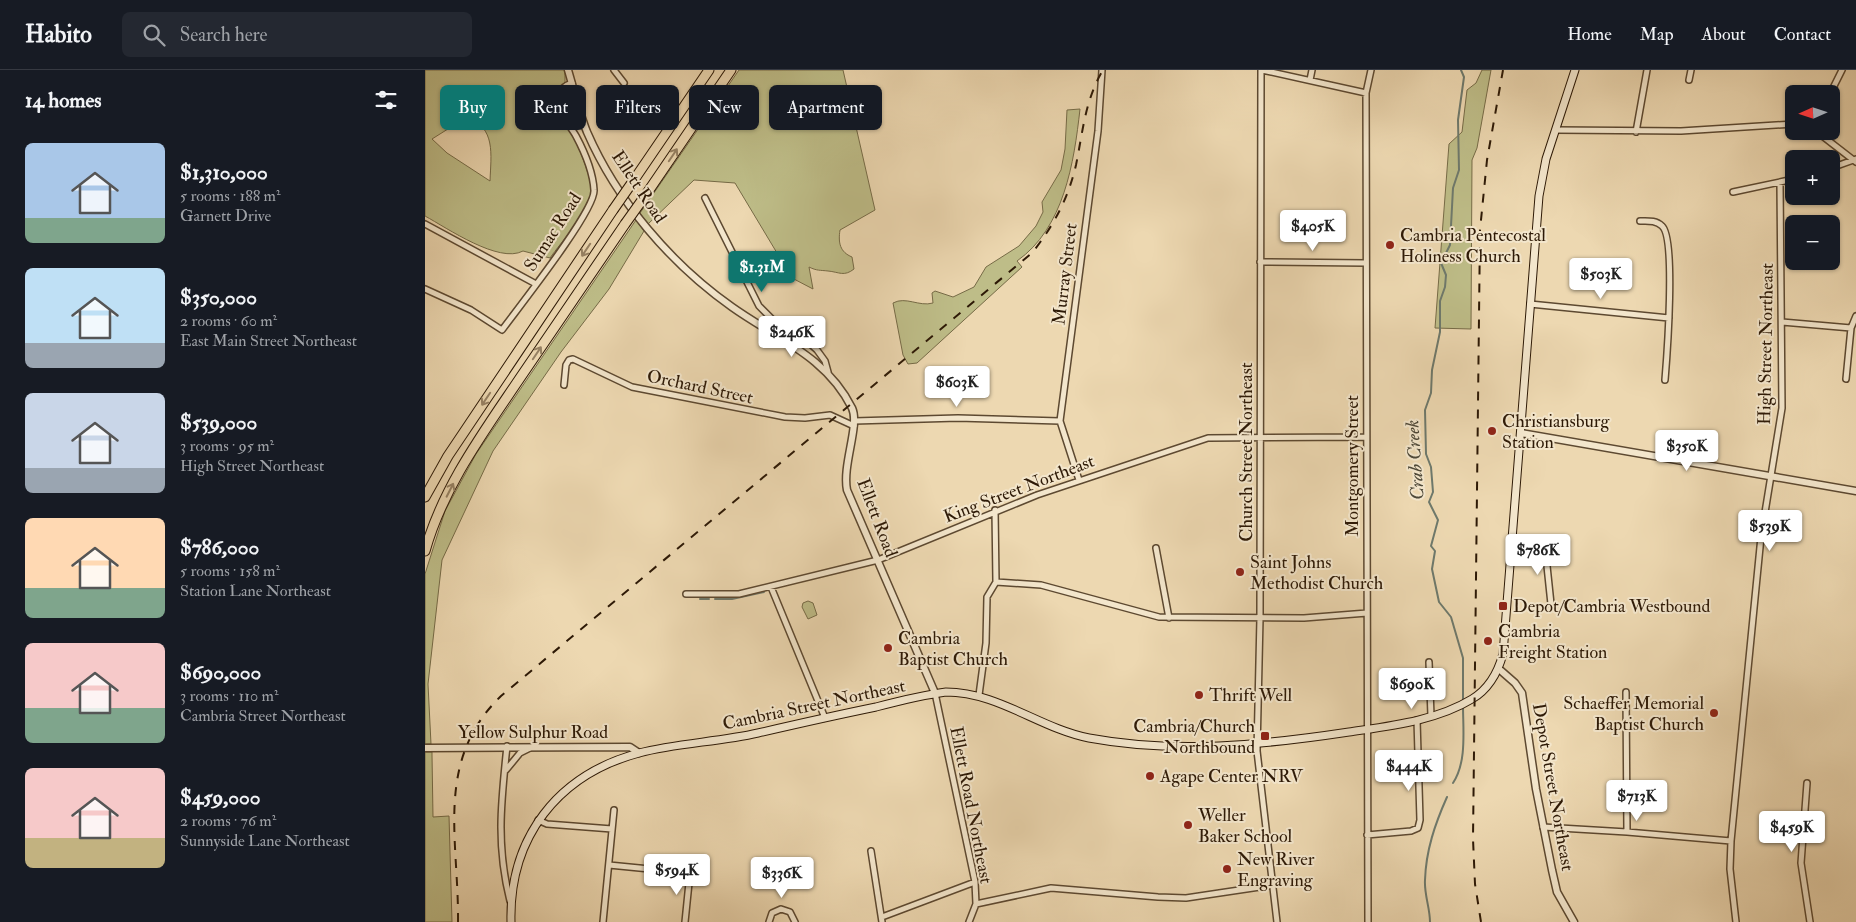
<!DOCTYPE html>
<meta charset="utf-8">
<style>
body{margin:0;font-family:"IM FELL Double Pica",serif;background:#242831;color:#f1f3f6;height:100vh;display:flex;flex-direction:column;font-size:19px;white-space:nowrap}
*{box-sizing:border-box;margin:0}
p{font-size:16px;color:#9ea1a6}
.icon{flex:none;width:28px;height:28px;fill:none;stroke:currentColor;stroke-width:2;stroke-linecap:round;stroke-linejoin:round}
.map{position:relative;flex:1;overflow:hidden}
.sheet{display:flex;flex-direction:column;background:#171b24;width:425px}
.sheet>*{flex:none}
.guide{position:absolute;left:15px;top:15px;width:475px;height:45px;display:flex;gap:10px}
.needle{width:32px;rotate:267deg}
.controls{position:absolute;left:1360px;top:15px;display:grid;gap:10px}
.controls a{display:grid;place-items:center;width:55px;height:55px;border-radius:8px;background:#171b24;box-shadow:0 1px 4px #0004;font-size:25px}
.price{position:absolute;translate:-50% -42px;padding:0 11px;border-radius:5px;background:#fff;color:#222;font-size:16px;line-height:32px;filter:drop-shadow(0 1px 2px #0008)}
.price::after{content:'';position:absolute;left:50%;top:30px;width:15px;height:11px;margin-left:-8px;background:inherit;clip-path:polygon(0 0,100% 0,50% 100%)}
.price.active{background:#0f766e;color:#fff}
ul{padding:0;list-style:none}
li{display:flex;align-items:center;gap:15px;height:125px;padding:0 25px}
li span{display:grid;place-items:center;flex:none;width:140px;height:100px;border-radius:8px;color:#555}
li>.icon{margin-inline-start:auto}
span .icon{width:60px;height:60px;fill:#fffc;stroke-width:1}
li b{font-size:21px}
h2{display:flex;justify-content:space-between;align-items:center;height:60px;padding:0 25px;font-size:21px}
.chip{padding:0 18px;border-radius:8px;background:#171b24;box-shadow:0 1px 4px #0004;font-size:18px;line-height:45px}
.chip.active{background:#0f766e;color:#fff}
header{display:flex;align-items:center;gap:30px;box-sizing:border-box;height:70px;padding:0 25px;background:#171b24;border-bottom:1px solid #363941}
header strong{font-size:24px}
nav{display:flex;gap:28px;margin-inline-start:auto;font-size:18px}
.search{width:350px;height:45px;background:#242831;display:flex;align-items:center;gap:12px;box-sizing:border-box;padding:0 18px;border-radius:8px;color:#9ea1a6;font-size:19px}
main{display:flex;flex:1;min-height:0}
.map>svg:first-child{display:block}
.green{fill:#bebd88;stroke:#766b47;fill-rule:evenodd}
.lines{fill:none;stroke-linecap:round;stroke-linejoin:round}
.stream{stroke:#6e796c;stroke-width:2}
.minor-casing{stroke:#5d4931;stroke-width:8}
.tertiary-casing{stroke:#5d4931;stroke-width:9}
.secondary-casing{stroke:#2d1906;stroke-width:9}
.motorway-casing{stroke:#2d1906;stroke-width:11}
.minor{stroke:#f3e6cc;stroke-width:5}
.tertiary{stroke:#f3e6cc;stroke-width:6}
.secondary{stroke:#f3e6cc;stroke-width:7}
.motorway{stroke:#edd8b1;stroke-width:9}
.rail{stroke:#2d1906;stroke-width:2;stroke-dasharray:9 9;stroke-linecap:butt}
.motorway-bridge-casing{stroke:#2d1906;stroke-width:11;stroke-linecap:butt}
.motorway-bridge{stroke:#edd8b1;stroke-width:9}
.oneway{stroke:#978264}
.poi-dot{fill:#8f2418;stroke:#f3e6cc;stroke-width:2}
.labels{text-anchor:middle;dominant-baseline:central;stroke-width:4;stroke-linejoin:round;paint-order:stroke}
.street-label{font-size:18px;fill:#2d1906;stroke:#f3e6cc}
.poi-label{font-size:18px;fill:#2d1906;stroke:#f3e6cc;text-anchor:start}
.water-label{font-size:19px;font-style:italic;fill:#4e4939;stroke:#f3e6cc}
</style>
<header>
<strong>Habito</strong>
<div class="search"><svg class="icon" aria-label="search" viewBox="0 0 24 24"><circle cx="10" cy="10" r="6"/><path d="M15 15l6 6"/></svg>Search here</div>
<nav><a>Home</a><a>Map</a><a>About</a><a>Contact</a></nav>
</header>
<main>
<section class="sheet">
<h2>14 homes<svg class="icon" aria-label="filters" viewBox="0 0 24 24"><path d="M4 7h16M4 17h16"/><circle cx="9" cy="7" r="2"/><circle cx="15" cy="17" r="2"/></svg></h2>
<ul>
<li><span style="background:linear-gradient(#a9c7e8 75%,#7fa58c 0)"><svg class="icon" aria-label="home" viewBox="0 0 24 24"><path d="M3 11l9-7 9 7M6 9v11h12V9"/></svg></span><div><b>$1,310,000</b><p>5 rooms · 188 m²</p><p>Garnett Drive</p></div></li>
<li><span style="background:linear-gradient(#bfe0f5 75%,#9aa5b1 0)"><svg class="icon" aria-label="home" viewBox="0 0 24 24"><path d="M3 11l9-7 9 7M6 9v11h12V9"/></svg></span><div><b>$350,000</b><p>2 rooms · 60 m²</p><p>East Main Street Northeast</p></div></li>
<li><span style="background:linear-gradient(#c9d6e8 75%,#9aa5b1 0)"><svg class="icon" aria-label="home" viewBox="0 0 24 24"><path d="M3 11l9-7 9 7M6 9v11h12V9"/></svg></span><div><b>$539,000</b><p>3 rooms · 95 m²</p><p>High Street Northeast</p></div></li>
<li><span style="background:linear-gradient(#ffd9b3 70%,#7fa58c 0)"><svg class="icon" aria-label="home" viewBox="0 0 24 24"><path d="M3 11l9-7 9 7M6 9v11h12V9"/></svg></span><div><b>$786,000</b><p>5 rooms · 158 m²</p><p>Station Lane Northeast</p></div></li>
<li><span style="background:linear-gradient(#f6c9c9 65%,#7fa58c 0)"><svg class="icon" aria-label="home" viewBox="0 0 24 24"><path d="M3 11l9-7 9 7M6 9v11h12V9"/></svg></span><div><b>$690,000</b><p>3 rooms · 110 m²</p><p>Cambria Street Northeast</p></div></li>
<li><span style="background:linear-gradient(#f6c9c9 70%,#c2b280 0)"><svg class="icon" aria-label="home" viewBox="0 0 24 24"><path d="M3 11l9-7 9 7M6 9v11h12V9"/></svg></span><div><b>$459,000</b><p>2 rooms · 76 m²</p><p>Sunnyside Lane Northeast</p></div></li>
</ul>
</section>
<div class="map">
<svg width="1431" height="852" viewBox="0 0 1431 852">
<rect width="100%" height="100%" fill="#edd8b1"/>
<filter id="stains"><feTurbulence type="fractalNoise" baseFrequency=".004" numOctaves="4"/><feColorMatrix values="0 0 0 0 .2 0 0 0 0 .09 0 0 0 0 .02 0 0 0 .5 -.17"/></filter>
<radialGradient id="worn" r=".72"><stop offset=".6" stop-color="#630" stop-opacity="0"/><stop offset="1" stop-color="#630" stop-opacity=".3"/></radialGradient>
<path class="green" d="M0,0H140V12C137,16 130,21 129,27C127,41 143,57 149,68C155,80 168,111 166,123C164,142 136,172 125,188L98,181C74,194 22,158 0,146ZM42,47C71,58 66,84 65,111L22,83L7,69Z
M314,0H418L450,140L415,160C413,173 415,182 427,187L429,199C419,207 414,202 403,201C395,200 392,201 384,197L388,219L367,208L310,113L269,110L223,154L215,143Z
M1057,0H1066L1052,78L1047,90L1046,259L1010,258L1024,74L1037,62L1042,20L1051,13Z
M655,39C649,93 639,158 592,191L597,197L492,293L483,294L478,285L468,233C481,226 494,237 508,233L507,223L510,221L528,227L549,217L561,197L594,176L611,156L618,142L617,132L636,100L640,79L642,40Z
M211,150L219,161L184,219L136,282L68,381L17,490L3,614L6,674H0V504L20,441L51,384Z
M383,531L388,533L392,545L383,549L377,537L378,533Z
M0,682H7V685L8,747L24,746L27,852H0Z"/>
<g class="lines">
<path class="stream" d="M1036,0L1039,7L1033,50L1034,100L1028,118L1025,175L1016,193L1021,205L1020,217L1015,231V262L1007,300L1006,323L1000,340L1001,384L1006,397L1008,422L1004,432L1013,450L1006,476L1010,481L1007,499L1014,532L1026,547L1038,588V631
M275,529H284
M290,529H307L339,522
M1028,713C1042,692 1038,660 1038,636
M1005,852C1005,838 999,824 1000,810C1001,780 1010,754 1022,727"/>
<defs>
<path id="minor" d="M189,0L199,13
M836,0L835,548L832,681L852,852
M837,0L941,23
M885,10L887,0
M1264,10L1266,0
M1405,24L1417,0
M1131,60L1256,61L1369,54
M1391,61L1431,92
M1211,62L1222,0
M1406,98L1431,89
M1308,122L1369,109
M280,128L334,236L349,251L372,262L392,280L400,291L403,302
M1215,151C1223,151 1231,150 1237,156C1251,168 1242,286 1240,310
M0,154L111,214
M835,192L941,193
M0,219L46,240L77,260C93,238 171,140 169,120C168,103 159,81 151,66C145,55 131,41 132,29C133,21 140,15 147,13
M1105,234L1244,248
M1357,252L1426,258
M1421,309L1426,258L1431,246
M139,315L141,295L144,290L148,289L207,317L360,347L380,348L405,345L429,356
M429,351L533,348L635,351
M654,410L635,351L673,61L677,0
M731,478L744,548
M1086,479L1120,477L1126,534
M571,512L616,515L734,547L879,548L942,543
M346,517L400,648
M261,524H314L453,490L612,425L783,368L940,367
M1004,592L1006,646
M1201,622L1202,762
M510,623L550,812L551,834L544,852
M554,625L561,573L562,527L571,512L570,440
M82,676C76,733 71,775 85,831
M81,700L95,683L105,678
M1382,713L1376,793L1385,852
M113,750L122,754L187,759
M1118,757L1202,762L1306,771
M942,765L986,761L993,758L995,750L992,650
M446,781L457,852
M184,795L265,803L260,852
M551,834L626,818L733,827L761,828L848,815
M457,847L550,812
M178,852L189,740
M344,852L347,843L356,839L365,842L370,852
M943,852L941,23L946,0
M1311,852L1305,799L1306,771L1336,467L1357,338L1355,113"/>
<path id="tertiary" d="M143,0C149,20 154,42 162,62C192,131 246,194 307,237C352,269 401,286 427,338C435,355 417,395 422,420L510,623
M1096,363L1431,421
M1074,599L1090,613L1097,623L1111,719L1127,800L1132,822L1149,852
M0,678L205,677L214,683"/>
<path id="secondary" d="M86,852C84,768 132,705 214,683C252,673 294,672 333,663C372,654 412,645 451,637C474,631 498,625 521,622C573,622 614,658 664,668C750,684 838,675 924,662C964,656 1011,651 1047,629C1064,619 1073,602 1078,584L1114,126L1121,89L1150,0"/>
<path id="motorway" d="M211,107L284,0
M220,126L306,0
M0,427L23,386L188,140
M0,481C18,417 58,363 95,308C130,257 165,206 200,154"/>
</defs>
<use href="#minor" class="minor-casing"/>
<use href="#tertiary" class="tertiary-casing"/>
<use href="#secondary" class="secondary-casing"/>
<use href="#motorway" class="motorway-casing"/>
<use href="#minor" class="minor"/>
<use href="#tertiary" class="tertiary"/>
<use href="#secondary" class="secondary"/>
<use href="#motorway" class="motorway"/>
<path class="rail" d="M33,852C34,769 9,691 76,626L607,183C629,155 643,129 651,95C658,61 660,30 678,0
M1056,852L1050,814L1048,769L1055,160L1062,90L1078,0"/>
<defs>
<path id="motorway-bridge" d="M188,140L211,107
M200,154L220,126"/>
</defs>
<use href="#motorway-bridge" class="motorway-bridge-casing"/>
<use href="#motorway-bridge" class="motorway-bridge"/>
</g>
<defs><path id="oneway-shaft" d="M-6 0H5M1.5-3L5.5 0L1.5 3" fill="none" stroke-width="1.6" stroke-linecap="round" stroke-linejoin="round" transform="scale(1.25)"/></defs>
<g class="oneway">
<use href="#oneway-shaft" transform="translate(248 85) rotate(-56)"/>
<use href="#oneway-shaft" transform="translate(161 180) rotate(124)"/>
<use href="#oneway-shaft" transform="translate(112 283) rotate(-56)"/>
<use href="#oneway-shaft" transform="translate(61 329) rotate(124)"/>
<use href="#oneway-shaft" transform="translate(25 420) rotate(-63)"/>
</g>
<g class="poi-dot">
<circle cx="965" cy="175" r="5"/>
<circle cx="1067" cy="361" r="5"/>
<circle cx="815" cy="502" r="5"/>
<rect x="1073" y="531" width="10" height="10" rx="2.5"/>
<circle cx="1063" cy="571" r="5"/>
<circle cx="463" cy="578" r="5"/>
<circle cx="774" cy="625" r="5"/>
<circle cx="1289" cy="643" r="5"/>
<rect x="835" y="661" width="10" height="10" rx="2.5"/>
<circle cx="725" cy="706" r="5"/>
<circle cx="763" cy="755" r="5"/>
<circle cx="802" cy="799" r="5"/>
</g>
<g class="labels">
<g class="street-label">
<text transform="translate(214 117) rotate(56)">Ellett Road</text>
<text transform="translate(128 162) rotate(-57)">Sumac Road</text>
<text transform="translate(640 204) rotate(-83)">Murray Street</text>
<text transform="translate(1341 274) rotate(-89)">High Street Northeast</text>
<text transform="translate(275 317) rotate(12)">Orchard Street</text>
<text transform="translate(821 382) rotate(-90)">Church Street Northeast</text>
<text transform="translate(927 396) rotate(-90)">Montgomery Street</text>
<text transform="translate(594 419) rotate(-21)">King Street Northeast</text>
<text transform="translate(452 448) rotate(69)">Ellett Road</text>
<text transform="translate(389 635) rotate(-12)">Cambria Street Northeast</text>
<text x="108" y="662">Yellow Sulphur Road</text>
<text transform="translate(1128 717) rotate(80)">Depot Street Northeast</text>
<text transform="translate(546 735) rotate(79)">Ellett Road Northeast</text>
</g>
<g class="poi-label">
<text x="975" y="165">Cambria Pentecostal<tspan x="975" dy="21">Holiness Church</tspan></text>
<text x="1077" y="351">Christiansburg<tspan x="1077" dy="21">Station</tspan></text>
<text x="825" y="492">Saint Johns<tspan x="825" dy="21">Methodist Church</tspan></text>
<text x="1088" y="536">Depot/Cambria Westbound</text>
<text x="1073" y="561">Cambria<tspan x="1073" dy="21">Freight Station</tspan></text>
<text x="473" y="568">Cambria<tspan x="473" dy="21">Baptist Church</tspan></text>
<text x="784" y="625">Thrift Well</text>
<text x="1279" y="633" text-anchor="end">Schaeffer Memorial<tspan x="1279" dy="21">Baptist Church</tspan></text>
<text x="830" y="656" text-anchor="end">Cambria/Church<tspan x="830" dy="21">Northbound</tspan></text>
<text x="735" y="706">Agape Center NRV</text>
<text x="773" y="745">Weller<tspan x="773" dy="21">Baker School</tspan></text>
<text x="812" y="789">New River<tspan x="812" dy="21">Engraving</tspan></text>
</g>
<g class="water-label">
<text transform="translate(990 390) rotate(-94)">Crab Creek</text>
</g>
</g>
<rect width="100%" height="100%" filter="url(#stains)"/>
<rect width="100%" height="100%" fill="url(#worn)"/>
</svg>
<div class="controls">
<a><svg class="needle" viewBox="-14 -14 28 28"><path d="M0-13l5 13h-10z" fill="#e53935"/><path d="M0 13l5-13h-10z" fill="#9ea1a6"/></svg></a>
<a>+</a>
<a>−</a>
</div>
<b class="price" style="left:888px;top:182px">$405K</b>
<b class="price active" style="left:337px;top:223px">$1.31M</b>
<b class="price" style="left:1176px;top:230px">$503K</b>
<b class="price" style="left:367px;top:288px">$246K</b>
<b class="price" style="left:532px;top:338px">$603K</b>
<b class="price" style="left:1262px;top:402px">$350K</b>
<b class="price" style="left:1345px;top:482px">$539K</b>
<b class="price" style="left:1113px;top:506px">$786K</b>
<b class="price" style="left:987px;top:640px">$690K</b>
<b class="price" style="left:984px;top:722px">$444K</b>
<b class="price" style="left:1212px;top:752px">$713K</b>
<b class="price" style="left:1367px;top:783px">$459K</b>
<b class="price" style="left:252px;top:826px">$594K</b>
<b class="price" style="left:357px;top:829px">$336K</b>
<div class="guide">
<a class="chip active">Buy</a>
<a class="chip">Rent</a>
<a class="chip">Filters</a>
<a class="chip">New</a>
<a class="chip">Apartment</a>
</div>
</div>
</main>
